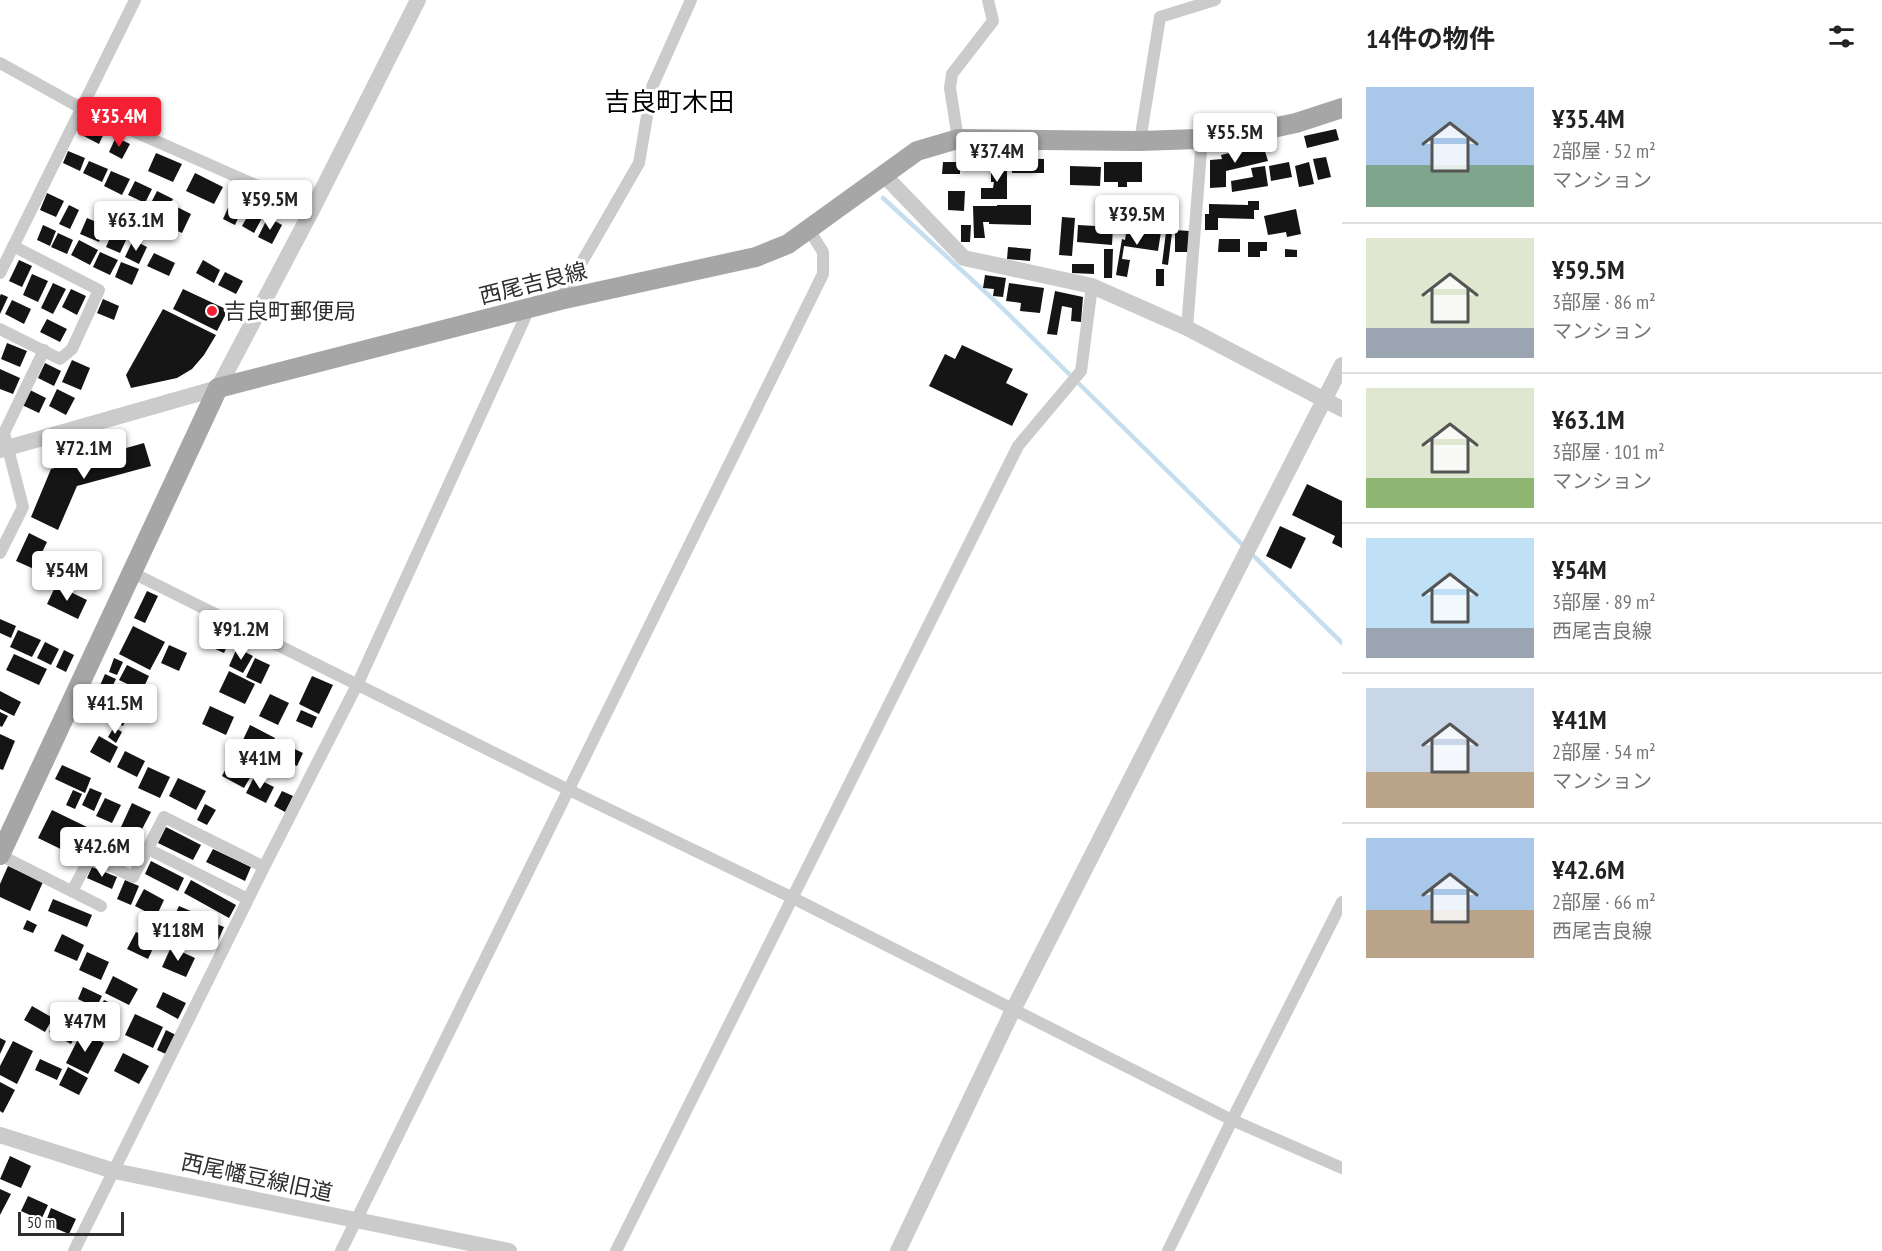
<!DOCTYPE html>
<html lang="ja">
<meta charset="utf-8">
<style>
body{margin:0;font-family:"PT Sans Narrow","Noto Sans JP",sans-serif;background:#f2f2f2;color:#222;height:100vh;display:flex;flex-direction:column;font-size:22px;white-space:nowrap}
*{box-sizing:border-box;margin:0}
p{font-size:20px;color:#767676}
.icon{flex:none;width:33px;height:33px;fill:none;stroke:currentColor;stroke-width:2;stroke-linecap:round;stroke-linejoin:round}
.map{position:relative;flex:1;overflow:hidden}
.side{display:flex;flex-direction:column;background:#fff;width:540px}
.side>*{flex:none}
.scale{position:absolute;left:18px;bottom:15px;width:106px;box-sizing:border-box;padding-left:6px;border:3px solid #2e2e2e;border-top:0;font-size:16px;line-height:21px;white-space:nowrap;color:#2e2e2e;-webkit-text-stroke:4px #fff;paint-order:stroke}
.price{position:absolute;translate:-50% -51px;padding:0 14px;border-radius:6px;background:#fff;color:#222;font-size:20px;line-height:39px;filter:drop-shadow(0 2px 3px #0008)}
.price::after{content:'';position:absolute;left:50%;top:36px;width:18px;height:14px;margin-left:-9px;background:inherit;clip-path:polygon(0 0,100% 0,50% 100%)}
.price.current{background:#f42134;color:#fff}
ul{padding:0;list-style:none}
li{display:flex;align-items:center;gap:18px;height:150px;padding:0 24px}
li+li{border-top:2px solid #e0e0e0}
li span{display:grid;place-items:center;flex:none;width:168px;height:120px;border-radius:0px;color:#555}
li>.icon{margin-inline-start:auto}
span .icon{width:72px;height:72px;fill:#fffc;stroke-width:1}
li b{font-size:26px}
h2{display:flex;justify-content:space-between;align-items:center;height:72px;padding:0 24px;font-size:26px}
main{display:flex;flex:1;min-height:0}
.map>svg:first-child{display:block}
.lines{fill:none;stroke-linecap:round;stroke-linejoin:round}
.stream{stroke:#c5dfef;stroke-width:4.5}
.building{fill:#151515}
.minor{stroke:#cbcbcb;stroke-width:12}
.tertiary{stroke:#cbcbcb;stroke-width:16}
.primary{stroke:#a6a6a6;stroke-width:20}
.poi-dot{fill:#f42134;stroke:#fff;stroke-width:2}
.labels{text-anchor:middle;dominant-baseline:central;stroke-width:6;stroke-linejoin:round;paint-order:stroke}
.street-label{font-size:22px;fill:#2e2e2e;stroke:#fff}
.poi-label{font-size:22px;fill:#2e2e2e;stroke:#fff;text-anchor:start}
.quarter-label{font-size:26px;fill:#000;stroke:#fff}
</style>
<main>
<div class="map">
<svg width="1342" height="1251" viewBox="0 0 1342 1251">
<rect width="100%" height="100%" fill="#fff"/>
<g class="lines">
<path class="stream" d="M883,198L995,301L1342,643"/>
</g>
<path class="building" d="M84,121L105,131L99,144L78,133Z
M1336,129L1339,140L1307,148L1304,136Z
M116,137L130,144L122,159L109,152Z
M1263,145L1268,161L1226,171V187L1210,188V160L1222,159L1221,155Z
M68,151L85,158L80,171L63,163Z
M156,153L182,164L173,182L148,171Z
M1326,157L1331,177L1318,180L1313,159Z
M1012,158L1044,159V173H1012Z
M89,161L108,169L102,182L83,173Z
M943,162H960V174H942Z
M1104,162H1142V182H1127V187H1118V182H1104Z
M1289,162L1292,177L1271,181L1269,166Z
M1309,162L1314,184L1299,187L1295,166Z
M991,163H1007V199H981V188H993L994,182H991Z
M1070,166L1101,167L1100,186L1070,185Z
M1265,166L1268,186L1232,192L1231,181L1253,177L1251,168Z
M111,171L130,179L122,195L104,186Z
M195,173L223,187L214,204L186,191Z
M135,181L152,189L145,203L128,195Z
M157,191L173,199L160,223L145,215Z
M948,191H965L964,211L948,210Z
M47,193L64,201L56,217L40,210Z
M232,199L244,205L235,225L223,219Z
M1248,201H1259V210H1254V219L1218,218V230H1205V214H1209V204L1248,205Z
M69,205L79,210L70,229L59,224Z
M997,205H1031V225L989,224V222H983L985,238H974L973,206H997Z
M175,206L191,214L182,233L166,226Z
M1296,209L1301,234L1287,237L1286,232L1268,235L1264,216Z
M251,210L263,216L254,233L242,226Z
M268,217L282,225L272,244L258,237Z
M1062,217L1075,218L1072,256L1059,255Z
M87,218L106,226L99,242L80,234Z
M43,225L56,231L50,246L37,240Z
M961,225H971L970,242H961Z
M1078,225L1113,227L1112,245L1077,242Z
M1127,227L1161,232L1158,251L1124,246L1122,259L1130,260L1127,277L1116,275L1122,239L1125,240Z
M1175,230L1189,231L1188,252H1175Z
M113,231L127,238L120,253L106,247Z
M1166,232L1172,233L1168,265L1162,264Z
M58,233L73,240L67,254L51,247Z
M1219,239H1240V252H1218Z
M79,240L98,250L90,265L71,255Z
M133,240L147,247L139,264L125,257Z
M1248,242H1267V251H1260V257H1248Z
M1008,247L1031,249L1030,261L1007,259Z
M1104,249H1113L1112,278H1104Z
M1285,249L1297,250V257H1285Z
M100,252L118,260L110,275L93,267Z
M154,253L175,263L169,276L147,266Z
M19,260L32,266L22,287L9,281Z
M203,260L220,270L214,283L196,273Z
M121,262L139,269L132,285L115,277Z
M1072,264H1094V274L1072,273Z
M1156,269H1164V286H1156Z
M225,272L243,281L236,294L218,285Z
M32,274L48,281L38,302L23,295Z
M985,275L1006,278L1003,297L993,296L994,289L983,288Z
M53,283L66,289L53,314L41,308Z
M1009,283L1044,288L1040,313L1020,311L1021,303L1006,301Z
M71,289L86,296L77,315L62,307Z
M183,289L228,310L217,331L173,309Z
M1055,291L1083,297L1081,322L1071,321L1072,308L1062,306L1057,335L1047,334Z
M1,294L8,297L0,314V296Z
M103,299L119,306L114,320L97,313Z
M12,300L31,309L24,324L5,314Z
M163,309L216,335L204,355L192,369L177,378L131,388L126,375Z
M47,319L67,329L60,342L40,332Z
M7,343L27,351L20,367L1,359Z
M962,345L1013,369L1006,383L1028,394L1012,426L929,386L945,354L955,359Z
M72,360L90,368L81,390L62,382Z
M45,363L61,371L54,386L38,378Z
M0,369L20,378L13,394L0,389Z
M57,389L75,398L66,415L49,406Z
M30,390L46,398L39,413L22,405Z
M144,443L151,466L77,486L58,530L31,517L51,469Z
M1307,484L1342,501V548L1332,543L1335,536L1292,515Z
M1280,526L1306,538L1291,569L1266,556Z
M29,533L47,542L34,569L16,561Z
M56,585L87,600L78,619L47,604Z
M147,591L158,596L145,623L134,618Z
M0,619L16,626L11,638L0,633Z
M211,625L232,635L224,653L202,643Z
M133,626L165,642L150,670L119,654Z
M18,630L41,640L32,657L10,647Z
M45,642L59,649L51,665L37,658Z
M169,645L187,653L179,671L161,663Z
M237,648L253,656L243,673L229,666Z
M64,650L74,655L66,672L56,667Z
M14,654L47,669L39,685L6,670Z
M114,658L123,662L117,675L109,672Z
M255,658L270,665L261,684L246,677Z
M127,665L149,676L142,691L119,680Z
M229,671L255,684L245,704L219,692Z
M105,674L116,679L108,695L98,690Z
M312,676L333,685L319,714L299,704Z
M0,691L21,702L14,716L0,709Z
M270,694L289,703L278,725L259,716Z
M105,696L131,709L123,726L97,713Z
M210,706L234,717L226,735L202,724Z
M301,710L317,717L312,728L296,721Z
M0,712L8,716L2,727L0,726Z
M250,725L275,738L267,754L242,742Z
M114,727L122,732L116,743L108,737Z
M0,734L15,741L3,770L0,769Z
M99,736L118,747L110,763L90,752Z
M282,743L303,753L297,766L276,756Z
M125,751L145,761L137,777L117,767Z
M231,759L254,771L244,788L222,776Z
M62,765L91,778L85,793L55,779Z
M148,767L170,777L160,798L138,788Z
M254,777L274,787L266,803L246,793Z
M178,778L206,791L196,810L169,796Z
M90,788L102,793L94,811L82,805Z
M73,790L82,794L75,809L66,805Z
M282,791L293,796L285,812L274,806Z
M105,798L121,805L112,823L96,816Z
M132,803L151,812L139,835L121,827Z
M205,804L216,810L207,825L197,820Z
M52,810L89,828L75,856L38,838Z
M166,827L201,845L193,860L158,843Z
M106,832L131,844L125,857L99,845Z
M213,849L251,867L245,881L206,862Z
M151,861L184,878L178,891L145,874Z
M8,866L43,882L30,911L0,897V884Z
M92,867L117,877L112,889L87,878Z
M125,880L139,886L131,905L117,899Z
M191,880L236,905L229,918L184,893Z
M144,889L164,900L156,917L135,906Z
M53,899L92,915L87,927L48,911Z
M179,906L193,912L186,925L173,919Z
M197,916L224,927L216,945L189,934Z
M27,920L37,925L33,933L23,929Z
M136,932L156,942L148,959L127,949Z
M62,934L84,945L77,961L54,951Z
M171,947L195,958L186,977L162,967Z
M87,952L109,962L101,980L79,970Z
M113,976L138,989L129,1005L105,993Z
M83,987L102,996L96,1008L78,999Z
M163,992L186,1003L178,1019L156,1007Z
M104,1000L115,1005L102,1030L91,1024Z
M32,1006L53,1018L45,1032L24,1020Z
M135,1014L163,1027L153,1048L125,1035Z
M57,1018L79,1030L71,1044L49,1032Z
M166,1030L176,1035L168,1055L157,1050Z
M82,1031L104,1043L88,1074L66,1063Z
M0,1038L6,1041L0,1054Z
M13,1041L33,1051L17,1084L0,1075V1066Z
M123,1053L149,1066L139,1084L114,1071Z
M40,1059L62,1069L57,1080L35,1070Z
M68,1067L88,1078L79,1095L59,1085Z
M0,1082L15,1090L3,1113L0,1111Z
M10,1156L31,1166L21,1188L0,1179Z
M0,1189L11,1194L0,1215Z
M28,1196L48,1205L41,1220L21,1211Z
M51,1208L76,1219L69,1234L45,1224Z"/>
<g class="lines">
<path class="minor" d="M0,63L81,108L312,210
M958,139L950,88L952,74L993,21L988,0
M1140,141L1160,17L1215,0
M0,273L135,0
M560,300L639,163L652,87L691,0
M1187,328L1202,139
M0,329L60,359L72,349L99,290L13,246
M0,553L23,507L4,433L44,350
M133,573L569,790L793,898L1232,1120L1342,1168
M148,849L248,899
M0,855L101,906
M72,891L91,856L133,877L164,817L264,867
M74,1251L264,867L358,683L529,309
M341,1251L823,274V252L809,230
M616,1251L1018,446L1081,371L1092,286
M1168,1251L1232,1120L1342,902"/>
<path class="tertiary" d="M883,174L964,258L1092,286L1187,328L1342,409
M0,450L218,388L312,210L418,0
M0,1135L114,1171L509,1251
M898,1251L1013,1010L1342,365"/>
<path class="primary" d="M0,855L218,388L560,300L756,257L788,244L917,151L958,139L1140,141L1226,138L1296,123L1342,108"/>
</g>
<circle class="poi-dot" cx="212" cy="311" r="6"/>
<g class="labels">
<g class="street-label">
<text transform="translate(533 283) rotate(-14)">西尾吉良線</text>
<text transform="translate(257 1177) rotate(12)">西尾幡豆線旧道</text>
</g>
<g class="poi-label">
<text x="224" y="311">吉良町郵便局</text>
</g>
<g class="quarter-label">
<text x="669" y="101">吉良町木田</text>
</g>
</g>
</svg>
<div class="scale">50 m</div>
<b class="price current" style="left:119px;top:148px">¥35.4M</b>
<b class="price" style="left:1235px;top:164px">¥55.5M</b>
<b class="price" style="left:997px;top:183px">¥37.4M</b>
<b class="price" style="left:270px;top:231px">¥59.5M</b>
<b class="price" style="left:1137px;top:246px">¥39.5M</b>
<b class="price" style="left:136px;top:252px">¥63.1M</b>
<b class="price" style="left:84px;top:480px">¥72.1M</b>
<b class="price" style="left:67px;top:602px">¥54M</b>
<b class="price" style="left:241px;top:661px">¥91.2M</b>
<b class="price" style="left:115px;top:735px">¥41.5M</b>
<b class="price" style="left:260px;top:790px">¥41M</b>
<b class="price" style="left:102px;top:878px">¥42.6M</b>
<b class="price" style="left:178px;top:962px">¥118M</b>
<b class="price" style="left:85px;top:1053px">¥47M</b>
</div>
<section class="side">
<h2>14件の物件<svg class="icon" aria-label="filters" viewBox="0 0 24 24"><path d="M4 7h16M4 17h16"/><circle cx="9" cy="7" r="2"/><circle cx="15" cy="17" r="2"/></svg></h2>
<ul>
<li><span style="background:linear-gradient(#a9c7e8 65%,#7fa58c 0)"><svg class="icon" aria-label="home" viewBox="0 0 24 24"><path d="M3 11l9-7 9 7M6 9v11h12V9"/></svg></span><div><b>¥35.4M</b><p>2部屋 · 52 m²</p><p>マンション</p></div></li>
<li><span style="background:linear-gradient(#dfe7d0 75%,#9aa5b1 0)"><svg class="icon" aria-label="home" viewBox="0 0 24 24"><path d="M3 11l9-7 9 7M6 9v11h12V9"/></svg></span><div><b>¥59.5M</b><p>3部屋 · 86 m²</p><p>マンション</p></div></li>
<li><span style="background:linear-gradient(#dfe7d0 75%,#8fb573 0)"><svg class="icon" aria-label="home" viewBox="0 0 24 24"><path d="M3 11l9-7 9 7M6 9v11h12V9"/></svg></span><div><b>¥63.1M</b><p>3部屋 · 101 m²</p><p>マンション</p></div></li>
<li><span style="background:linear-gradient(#bfe0f5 75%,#9aa5b1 0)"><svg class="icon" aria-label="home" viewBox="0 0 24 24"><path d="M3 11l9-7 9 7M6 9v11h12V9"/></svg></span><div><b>¥54M</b><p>3部屋 · 89 m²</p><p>西尾吉良線</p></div></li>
<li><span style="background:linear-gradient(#c9d6e8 70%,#b9a48a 0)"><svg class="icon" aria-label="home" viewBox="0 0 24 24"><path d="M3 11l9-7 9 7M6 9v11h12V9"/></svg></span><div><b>¥41M</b><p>2部屋 · 54 m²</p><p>マンション</p></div></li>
<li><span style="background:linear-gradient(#a9c7e8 60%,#b9a48a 0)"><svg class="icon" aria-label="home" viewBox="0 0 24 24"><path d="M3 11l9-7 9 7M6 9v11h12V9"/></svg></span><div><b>¥42.6M</b><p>2部屋 · 66 m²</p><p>西尾吉良線</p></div></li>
</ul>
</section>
</main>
